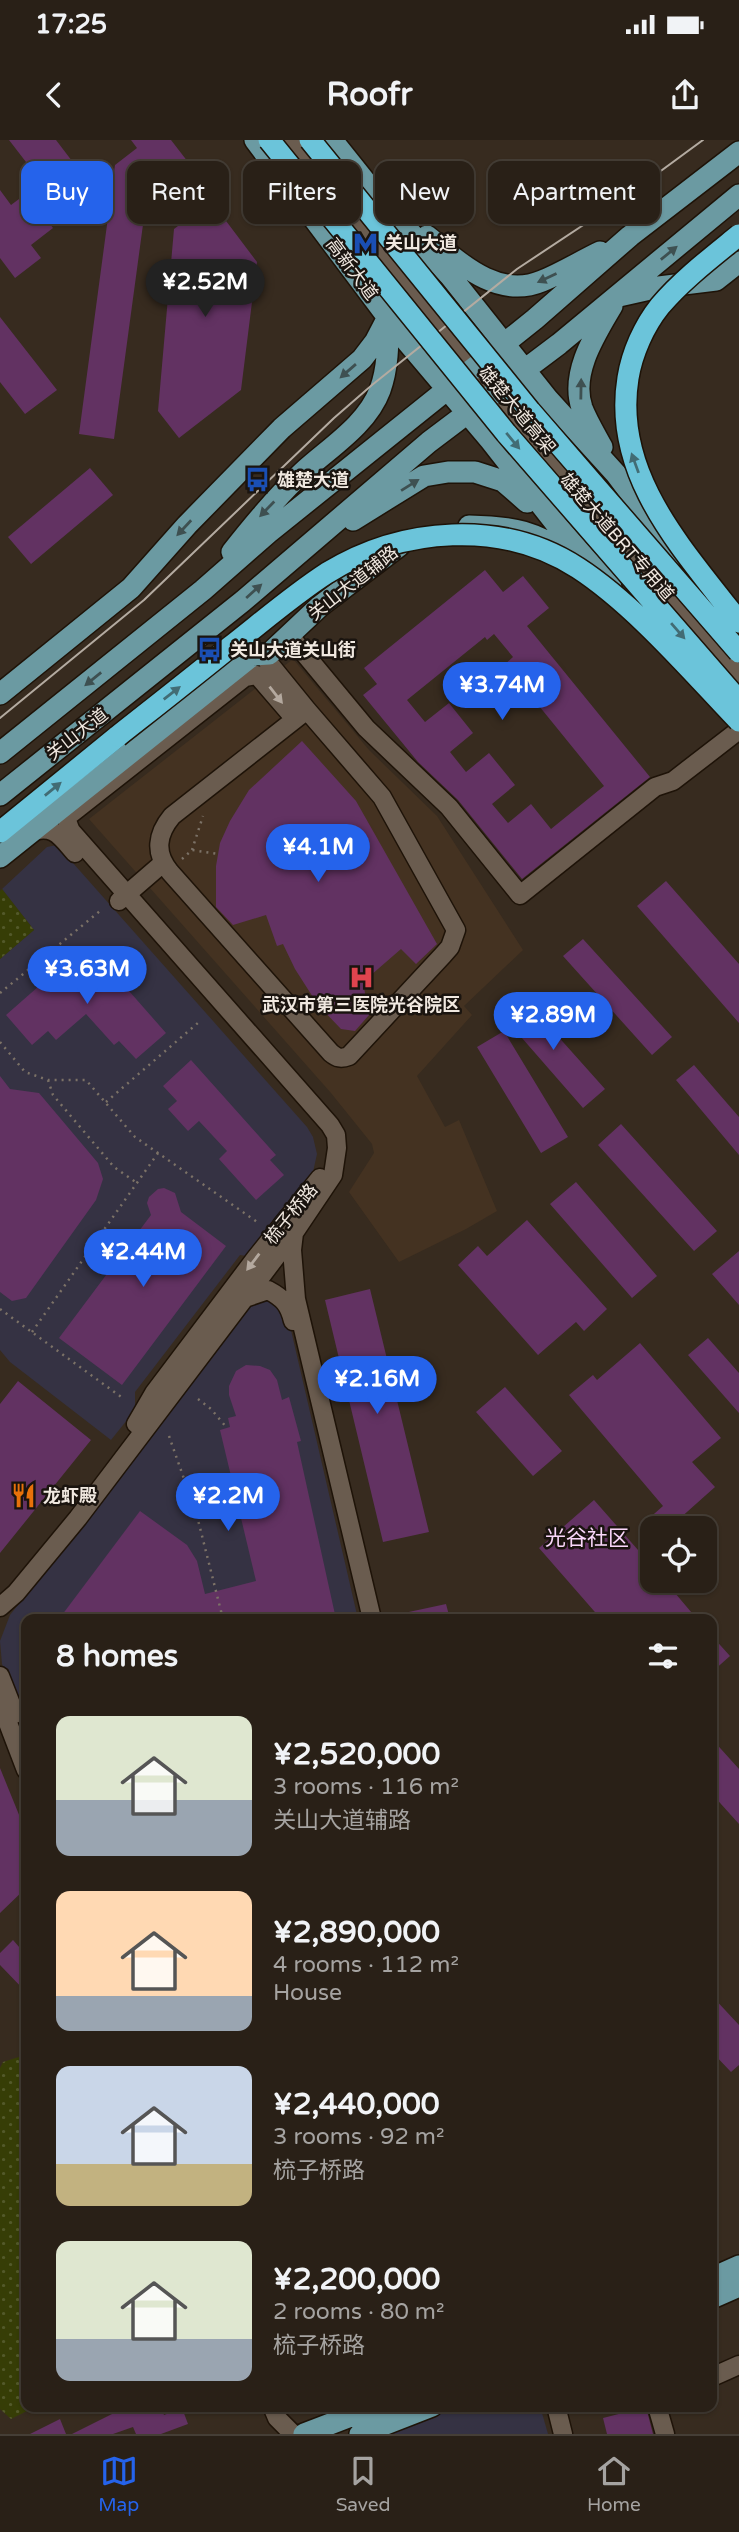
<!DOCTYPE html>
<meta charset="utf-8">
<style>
body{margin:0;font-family:"Varela Round","Noto Sans SC",sans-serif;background:#312820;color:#f1f3f6;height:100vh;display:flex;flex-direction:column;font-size:26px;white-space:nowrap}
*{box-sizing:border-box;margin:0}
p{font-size:23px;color:#a5a3a1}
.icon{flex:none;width:38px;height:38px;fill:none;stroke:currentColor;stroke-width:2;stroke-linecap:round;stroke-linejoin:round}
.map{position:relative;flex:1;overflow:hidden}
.sheet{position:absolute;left:21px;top:1474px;width:696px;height:798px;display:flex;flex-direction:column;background:#292017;border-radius:14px;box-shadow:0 2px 5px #0004,0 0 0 2px #453e36}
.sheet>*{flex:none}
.banner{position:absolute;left:21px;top:21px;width:698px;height:63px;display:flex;gap:14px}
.fabs{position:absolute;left:640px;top:1376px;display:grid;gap:14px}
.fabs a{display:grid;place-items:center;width:77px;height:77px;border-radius:14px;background:#292017;box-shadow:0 2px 5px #0004,0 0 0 2px #453e36;font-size:35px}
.price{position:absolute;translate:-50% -60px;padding:0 16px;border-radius:24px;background:#2563eb;color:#fff;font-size:23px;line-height:46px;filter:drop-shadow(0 2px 4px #0008)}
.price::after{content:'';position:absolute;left:50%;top:42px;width:21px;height:16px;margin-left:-10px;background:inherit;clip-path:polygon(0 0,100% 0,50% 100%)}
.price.selected{background:#222;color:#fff}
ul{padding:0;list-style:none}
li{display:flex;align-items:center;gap:21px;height:175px;padding:0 35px}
li span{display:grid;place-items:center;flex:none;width:196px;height:140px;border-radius:14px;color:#555}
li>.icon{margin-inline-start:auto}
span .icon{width:84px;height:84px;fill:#fffc;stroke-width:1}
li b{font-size:30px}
h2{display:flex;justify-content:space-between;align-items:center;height:84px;padding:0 35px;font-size:30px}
.tag{padding:0 24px;border-radius:14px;background:#292017;box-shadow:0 2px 5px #0004,0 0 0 2px #453e36;font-size:24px;line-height:63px}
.tag.selected{background:#2563eb;color:#fff}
.status{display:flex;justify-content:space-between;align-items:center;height:49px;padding:0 35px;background:#292017;direction:ltr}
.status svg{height:19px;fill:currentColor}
header{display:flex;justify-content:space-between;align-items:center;height:91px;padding:0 35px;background:#292017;font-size:32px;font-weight:700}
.dock{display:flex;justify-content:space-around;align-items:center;height:98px;border-top:2px solid #453e36;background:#292017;font-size:19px;color:#a5a3a1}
.dock a{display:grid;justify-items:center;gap:4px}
.dock .selected{color:#2563eb}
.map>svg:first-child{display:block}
.commercial{fill:#353243}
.built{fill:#443221}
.grass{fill:url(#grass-dots)}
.building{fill:#623262;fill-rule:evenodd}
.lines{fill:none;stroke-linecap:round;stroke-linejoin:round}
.minor-casing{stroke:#1e1308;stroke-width:21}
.major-casing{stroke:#1e1308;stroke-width:24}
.highway-casing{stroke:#1e1308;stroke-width:24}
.path{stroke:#7c7267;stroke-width:2.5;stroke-dasharray:2 5;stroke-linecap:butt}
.minor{stroke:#6a5c4f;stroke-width:18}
.major{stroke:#6b9aa2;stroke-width:21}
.highway{stroke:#6bc4da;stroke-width:21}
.tram{stroke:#b4aba1;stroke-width:2}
.highway-bridge-casing{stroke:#1e1308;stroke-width:24;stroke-linecap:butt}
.highway-bridge{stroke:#6bc4da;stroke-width:21}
.oneway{fill:#3e5051}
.oneway2{fill:#426c74}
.oneway3{fill:#b4a99f}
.labels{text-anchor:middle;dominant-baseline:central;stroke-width:5;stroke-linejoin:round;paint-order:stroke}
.poi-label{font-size:18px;font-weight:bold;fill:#f0e8e0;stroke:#1a140f;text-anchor:start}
.street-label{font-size:18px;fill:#f0e8e0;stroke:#1a140f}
.quarter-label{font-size:21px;fill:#fad7fa;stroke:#1a140f}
</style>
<div class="status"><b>17:25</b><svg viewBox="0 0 49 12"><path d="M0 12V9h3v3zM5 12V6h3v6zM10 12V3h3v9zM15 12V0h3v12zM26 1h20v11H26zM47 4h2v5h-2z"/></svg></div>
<header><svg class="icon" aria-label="back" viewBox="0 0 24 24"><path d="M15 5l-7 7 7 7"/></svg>Roofr<svg class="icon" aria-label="share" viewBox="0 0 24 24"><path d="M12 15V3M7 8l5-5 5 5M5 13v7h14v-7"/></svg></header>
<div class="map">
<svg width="739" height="2294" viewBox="0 0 739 2294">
<defs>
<pattern id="grass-dots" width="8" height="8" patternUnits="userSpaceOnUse" patternTransform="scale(1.75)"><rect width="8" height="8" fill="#363d06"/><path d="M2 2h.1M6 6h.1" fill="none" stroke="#53592a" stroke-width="1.8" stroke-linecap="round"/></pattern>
</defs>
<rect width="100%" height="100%" fill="#372b1f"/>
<path class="commercial" d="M57,705L307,987L313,997L317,1014L313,1032L307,1042L252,1117L240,1115L135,1252V1270L111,1300L10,1222L0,1210V819L34,790L2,749L47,707Z
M258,1158L273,1160L287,1173L358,1479H26V1588L2,1524L0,1501L10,1475L107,1353L253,1160Z
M452,2266H540L548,2294H378Z"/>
<path class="built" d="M293,519L369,610L437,676L523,810L464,866L472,875L417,936L445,987L459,980L497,1071L466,1089L399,1122L349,1052L374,1013L372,1004L331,953L89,679Z"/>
<path class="grass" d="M2,749L34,790L0,819V751Z
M22,1916L26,1922V2266H37L11,2279L0,2269V1928L3,1922Z"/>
<path class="building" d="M9,0H56L72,21L43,44Z
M131,0H171L188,22L147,55L114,299L79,294L115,25L137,8Z
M0,50L11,65L27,53L53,88L31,105L41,118L15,138L0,118Z
M211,61L257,122L241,250L179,298L158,271L174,89Z
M0,177L57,250L25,274L0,242Z
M90,328L113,355L31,424L8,397Z
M485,430L503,452L523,436L549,468L527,486L650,637L522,739L458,660L418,622L363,555L377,544L364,528ZM494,494L513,517L505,524L604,646L551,689L531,664L508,683L492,664L515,645L489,613L466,632L450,612L473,593L449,563L425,582L407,560L485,497L487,500Z
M302,601L356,661L437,804L416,824L401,809L363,842L369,875L355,891L341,889L318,865L295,829L283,804L277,806L266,775L233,785L216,767V726L220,703L230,681L249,650Z
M666,741L739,824V883L637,766Z
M583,799L672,897L652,915L563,816Z
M83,813H89L100,818L166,893L136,919L119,901L114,905L86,874L56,900L48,891L32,905L6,875L72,817Z
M522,856L605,949L583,968L501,874Z
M504,891L568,997L541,1013L477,907Z
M191,920L276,1015L270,1020L284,1035L256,1060L219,1019L227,1011L199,981L188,991L168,969L177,961L163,946Z
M694,925L739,977V1015L676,940Z
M0,936L10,949L39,953L98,1023L103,1039L96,1060L26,1158L12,1161L0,1152Z
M621,984L717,1091L694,1111L598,1005Z
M576,1042L657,1136L632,1158L550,1064Z
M164,1048L175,1053L181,1072L226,1106L122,1245L59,1198L151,1075L147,1063L149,1057L158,1049Z
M527,1080L607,1169L584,1191L576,1182L538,1215L458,1125L478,1106L487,1116Z
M739,1111V1165L712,1134Z
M370,1149L429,1392L383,1402L325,1160Z
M708,1198L739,1233V1273L688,1215Z
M640,1203L721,1298L692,1322L715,1347L669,1388H652L646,1381L663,1366L569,1255L593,1235L597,1240Z
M246,1225L260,1226L270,1230L277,1240L282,1260L289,1257L301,1301L297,1302L336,1479H59L140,1371L187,1405L197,1421L205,1454L256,1441L220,1290L230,1287L228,1278L236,1276L229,1255V1246L236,1231Z
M18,1241L91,1300L0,1413V1264Z
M505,1247L562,1311L533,1336L476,1272Z
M594,1360L653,1427V1440H664L697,1479H601L539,1408Z
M446,1464L450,1479H404V1473Z
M712,1496L730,1516L712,1532Z
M712,1599L739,1629V1684L712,1654Z
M0,1628L26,1692V1748L0,1773Z
M13,1800L20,1808L26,1802V1852L0,1825V1813Z
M712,1856L739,1885V1925L731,1932L712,1912Z
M116,2266H160L164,2275L182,2268L188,2284L161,2294H136L133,2287L113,2294H72L118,2271Z
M646,2267L653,2294H607L603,2278Z
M60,2279L66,2294H30Z"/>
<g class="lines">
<defs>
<path id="minor" d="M290,0L425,168L481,228
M463,223L519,283L739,537
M289,495L366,588L449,667L520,755L655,647L673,641L739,590
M269,514L268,522L307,570
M307,570L382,657L456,790L450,807L443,815L349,916C341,919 337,918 331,913L170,732C154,713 157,694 172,676Z
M67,677L245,537L257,535L295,579
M30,692C54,684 60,696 75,713
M119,761L163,723
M294,1093L292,1110L296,1159L372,1479
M242,1159L268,1150C283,1158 289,1164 293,1181
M136,1284L154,1253L255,1119L320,1038
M0,1467L16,1453L78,1378L294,1093L333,1035L337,1008L336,995L330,985L71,691C64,676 66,670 75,657
M0,1536L15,1574
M0,1562L26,1630
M712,2237L739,2225
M272,2266L277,2278L293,2294
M556,2266L563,2294
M657,2266L665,2294"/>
<path id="major" d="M255,0L398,191L491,301L560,389L611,447
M332,0L376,55L451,137L547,258L616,334L677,415
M427,96C459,122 497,160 542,141C562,133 581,121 600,112
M619,156L659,147L716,140L739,122
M602,307C595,294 587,281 582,268C570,233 595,195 612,166
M353,380L424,336L448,332H475L503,341L527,362
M469,386C514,387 535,391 573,417
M232,412C254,384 277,356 303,332C329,308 367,285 380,250C388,228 388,205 388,182
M0,554L131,448L187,385L282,288L362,219L375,202L388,177
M0,613L203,450L268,393L535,179L630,96L739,12
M0,655L243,461L429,302L559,204L739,55
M0,717L253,515L269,514L320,466L399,406
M712,2138L739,2126
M712,2158L739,2146
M304,2294L377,2266
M360,2294L432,2266"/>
<path id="highway" d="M0,692L118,596"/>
</defs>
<use href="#minor" class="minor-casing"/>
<use href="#major" class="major-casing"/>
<use href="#highway" class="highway-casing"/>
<path class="path" d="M192,710L203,676
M182,719L192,710L218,714
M0,853L100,771
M0,902L25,932L48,940H86L135,997L260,1084
M48,940L53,955L114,1027L137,1043
M106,962L199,882
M0,1169L124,1259
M32,1192L158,1013
M198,1259L211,1269L227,1288
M169,1296L197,1376L223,1479"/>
<use href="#minor" class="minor"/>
<use href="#major" class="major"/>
<use href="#highway" class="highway"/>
<path class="tram" d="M0,578L144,460L334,278L372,245L517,129L624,58L703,0"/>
<defs>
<path id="highway-bridge" d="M269,0L506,293L739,561
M310,0L530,271L739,512
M739,95C712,117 683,139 660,166C644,186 632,213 628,238C612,336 684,410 739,482
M118,596C156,566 193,537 230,507C262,482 293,455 327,433C402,387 503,379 578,428C635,465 692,532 739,581"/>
</defs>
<use href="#highway-bridge" class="highway-bridge-casing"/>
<use href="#highway-bridge" class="highway-bridge"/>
</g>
<defs><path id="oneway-solid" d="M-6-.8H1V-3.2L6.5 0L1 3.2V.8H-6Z" transform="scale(1.75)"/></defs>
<g class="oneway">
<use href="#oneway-solid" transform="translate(669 113) rotate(-39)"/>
<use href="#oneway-solid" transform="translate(547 138) rotate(155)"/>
<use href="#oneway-solid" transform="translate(348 231) rotate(139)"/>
<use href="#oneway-solid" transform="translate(581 249) rotate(-89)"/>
<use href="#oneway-solid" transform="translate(410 345) rotate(-32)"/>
<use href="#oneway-solid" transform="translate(267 369) rotate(134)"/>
<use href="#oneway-solid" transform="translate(184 388) rotate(133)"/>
<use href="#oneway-solid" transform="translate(254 451) rotate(-42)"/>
<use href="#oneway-solid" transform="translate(93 539) rotate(141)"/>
</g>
<g class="oneway2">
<use href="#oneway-solid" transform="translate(513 301) rotate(50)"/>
<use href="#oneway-solid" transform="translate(635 323) rotate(-110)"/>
<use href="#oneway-solid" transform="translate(678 491) rotate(49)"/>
<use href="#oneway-solid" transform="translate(172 553) rotate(-38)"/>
<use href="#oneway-solid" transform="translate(53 649) rotate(-39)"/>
</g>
<g class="oneway3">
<use href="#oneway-solid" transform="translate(276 555) rotate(52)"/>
<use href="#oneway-solid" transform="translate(253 1122) rotate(127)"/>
</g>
<defs>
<symbol id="metro-bare" viewBox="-9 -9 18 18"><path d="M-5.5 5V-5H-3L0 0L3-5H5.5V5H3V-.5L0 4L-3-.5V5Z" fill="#1a4fb4" stroke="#1a140f" stroke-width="2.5" paint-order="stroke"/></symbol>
<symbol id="bus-bare" viewBox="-9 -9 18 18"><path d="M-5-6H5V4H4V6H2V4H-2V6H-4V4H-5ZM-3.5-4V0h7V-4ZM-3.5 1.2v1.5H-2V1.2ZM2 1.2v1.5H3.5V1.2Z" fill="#1a4fb4" stroke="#1a140f" stroke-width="2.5" paint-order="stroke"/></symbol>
<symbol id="hospital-bare" viewBox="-9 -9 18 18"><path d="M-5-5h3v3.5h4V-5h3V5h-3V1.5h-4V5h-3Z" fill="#e0444e" stroke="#1a140f" stroke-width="2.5" paint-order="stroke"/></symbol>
<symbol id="restaurant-bare" viewBox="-9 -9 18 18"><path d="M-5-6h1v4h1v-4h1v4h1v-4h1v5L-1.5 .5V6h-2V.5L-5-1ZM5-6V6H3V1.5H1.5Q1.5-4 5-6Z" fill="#e8710a" stroke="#1a140f" stroke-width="2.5" paint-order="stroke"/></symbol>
</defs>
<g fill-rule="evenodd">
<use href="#metro-bare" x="348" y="86" width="35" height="35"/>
<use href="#bus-bare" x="240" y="322" width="35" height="35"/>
<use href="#bus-bare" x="192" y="492" width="35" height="35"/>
<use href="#hospital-bare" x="344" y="820" width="35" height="35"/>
<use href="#restaurant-bare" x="6" y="1338" width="35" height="35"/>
</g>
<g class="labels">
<g class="poi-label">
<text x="385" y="103">关山大道</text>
<text x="277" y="340">雄楚大道</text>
<text x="230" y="510">关山大道关山街</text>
<text x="361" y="865" text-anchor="middle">武汉市第三医院光谷院区</text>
<text x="43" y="1356">龙虾殿</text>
</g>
<g class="street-label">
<text transform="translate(352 129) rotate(53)">高新大道</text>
<text transform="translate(517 270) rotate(50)">雄楚大道高架</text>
<text transform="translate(617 397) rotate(49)">雄楚大道BRT专用道</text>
<text transform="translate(353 443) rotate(-38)">关山大道辅路</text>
<text transform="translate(77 594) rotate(-38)">关山大道</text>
<text transform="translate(291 1074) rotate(-51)">梳子桥路</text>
</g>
<g class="quarter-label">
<text x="587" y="1398">光谷社区</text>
</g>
</g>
</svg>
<div class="fabs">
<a><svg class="icon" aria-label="locate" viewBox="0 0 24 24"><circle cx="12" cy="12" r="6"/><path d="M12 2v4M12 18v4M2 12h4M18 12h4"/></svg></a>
</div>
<b class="price selected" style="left:205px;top:179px">¥2.52M</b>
<b class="price" style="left:502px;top:582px">¥3.74M</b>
<b class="price" style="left:318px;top:744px">¥4.1M</b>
<b class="price" style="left:87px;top:866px">¥3.63M</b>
<b class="price" style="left:553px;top:912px">¥2.89M</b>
<b class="price" style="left:143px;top:1149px">¥2.44M</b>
<b class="price" style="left:377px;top:1276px">¥2.16M</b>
<b class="price" style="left:228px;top:1393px">¥2.2M</b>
<div class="banner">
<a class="tag selected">Buy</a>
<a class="tag">Rent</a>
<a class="tag">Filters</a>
<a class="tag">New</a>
<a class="tag">Apartment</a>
</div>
<section class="sheet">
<h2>8 homes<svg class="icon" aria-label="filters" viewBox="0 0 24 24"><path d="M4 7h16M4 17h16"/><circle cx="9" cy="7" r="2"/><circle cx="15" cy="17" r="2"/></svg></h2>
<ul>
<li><span style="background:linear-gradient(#dfe7d0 60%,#9aa5b1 0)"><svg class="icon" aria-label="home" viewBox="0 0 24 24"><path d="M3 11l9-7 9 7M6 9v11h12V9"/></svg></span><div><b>¥2,520,000</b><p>3 rooms · 116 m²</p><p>关山大道辅路</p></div></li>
<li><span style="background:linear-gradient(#ffd9b3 75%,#9aa5b1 0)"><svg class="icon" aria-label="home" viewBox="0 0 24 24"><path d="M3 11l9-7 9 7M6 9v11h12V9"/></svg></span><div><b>¥2,890,000</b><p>4 rooms · 112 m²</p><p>House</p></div></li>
<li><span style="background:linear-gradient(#c9d6e8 70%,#c2b280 0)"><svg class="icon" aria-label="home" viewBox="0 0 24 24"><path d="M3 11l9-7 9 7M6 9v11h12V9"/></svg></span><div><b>¥2,440,000</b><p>3 rooms · 92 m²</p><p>梳子桥路</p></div></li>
<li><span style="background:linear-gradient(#dfe7d0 70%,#9aa5b1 0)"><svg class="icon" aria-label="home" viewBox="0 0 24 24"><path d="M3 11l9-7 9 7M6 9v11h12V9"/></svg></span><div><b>¥2,200,000</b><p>2 rooms · 80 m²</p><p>梳子桥路</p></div></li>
</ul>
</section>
</div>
<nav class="dock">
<a class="selected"><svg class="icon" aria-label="map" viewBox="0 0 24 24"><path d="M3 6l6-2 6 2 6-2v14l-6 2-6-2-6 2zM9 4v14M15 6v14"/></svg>Map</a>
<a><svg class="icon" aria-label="saved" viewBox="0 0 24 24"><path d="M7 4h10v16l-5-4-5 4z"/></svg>Saved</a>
<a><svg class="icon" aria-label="home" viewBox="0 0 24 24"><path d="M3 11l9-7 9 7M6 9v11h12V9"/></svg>Home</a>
</nav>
